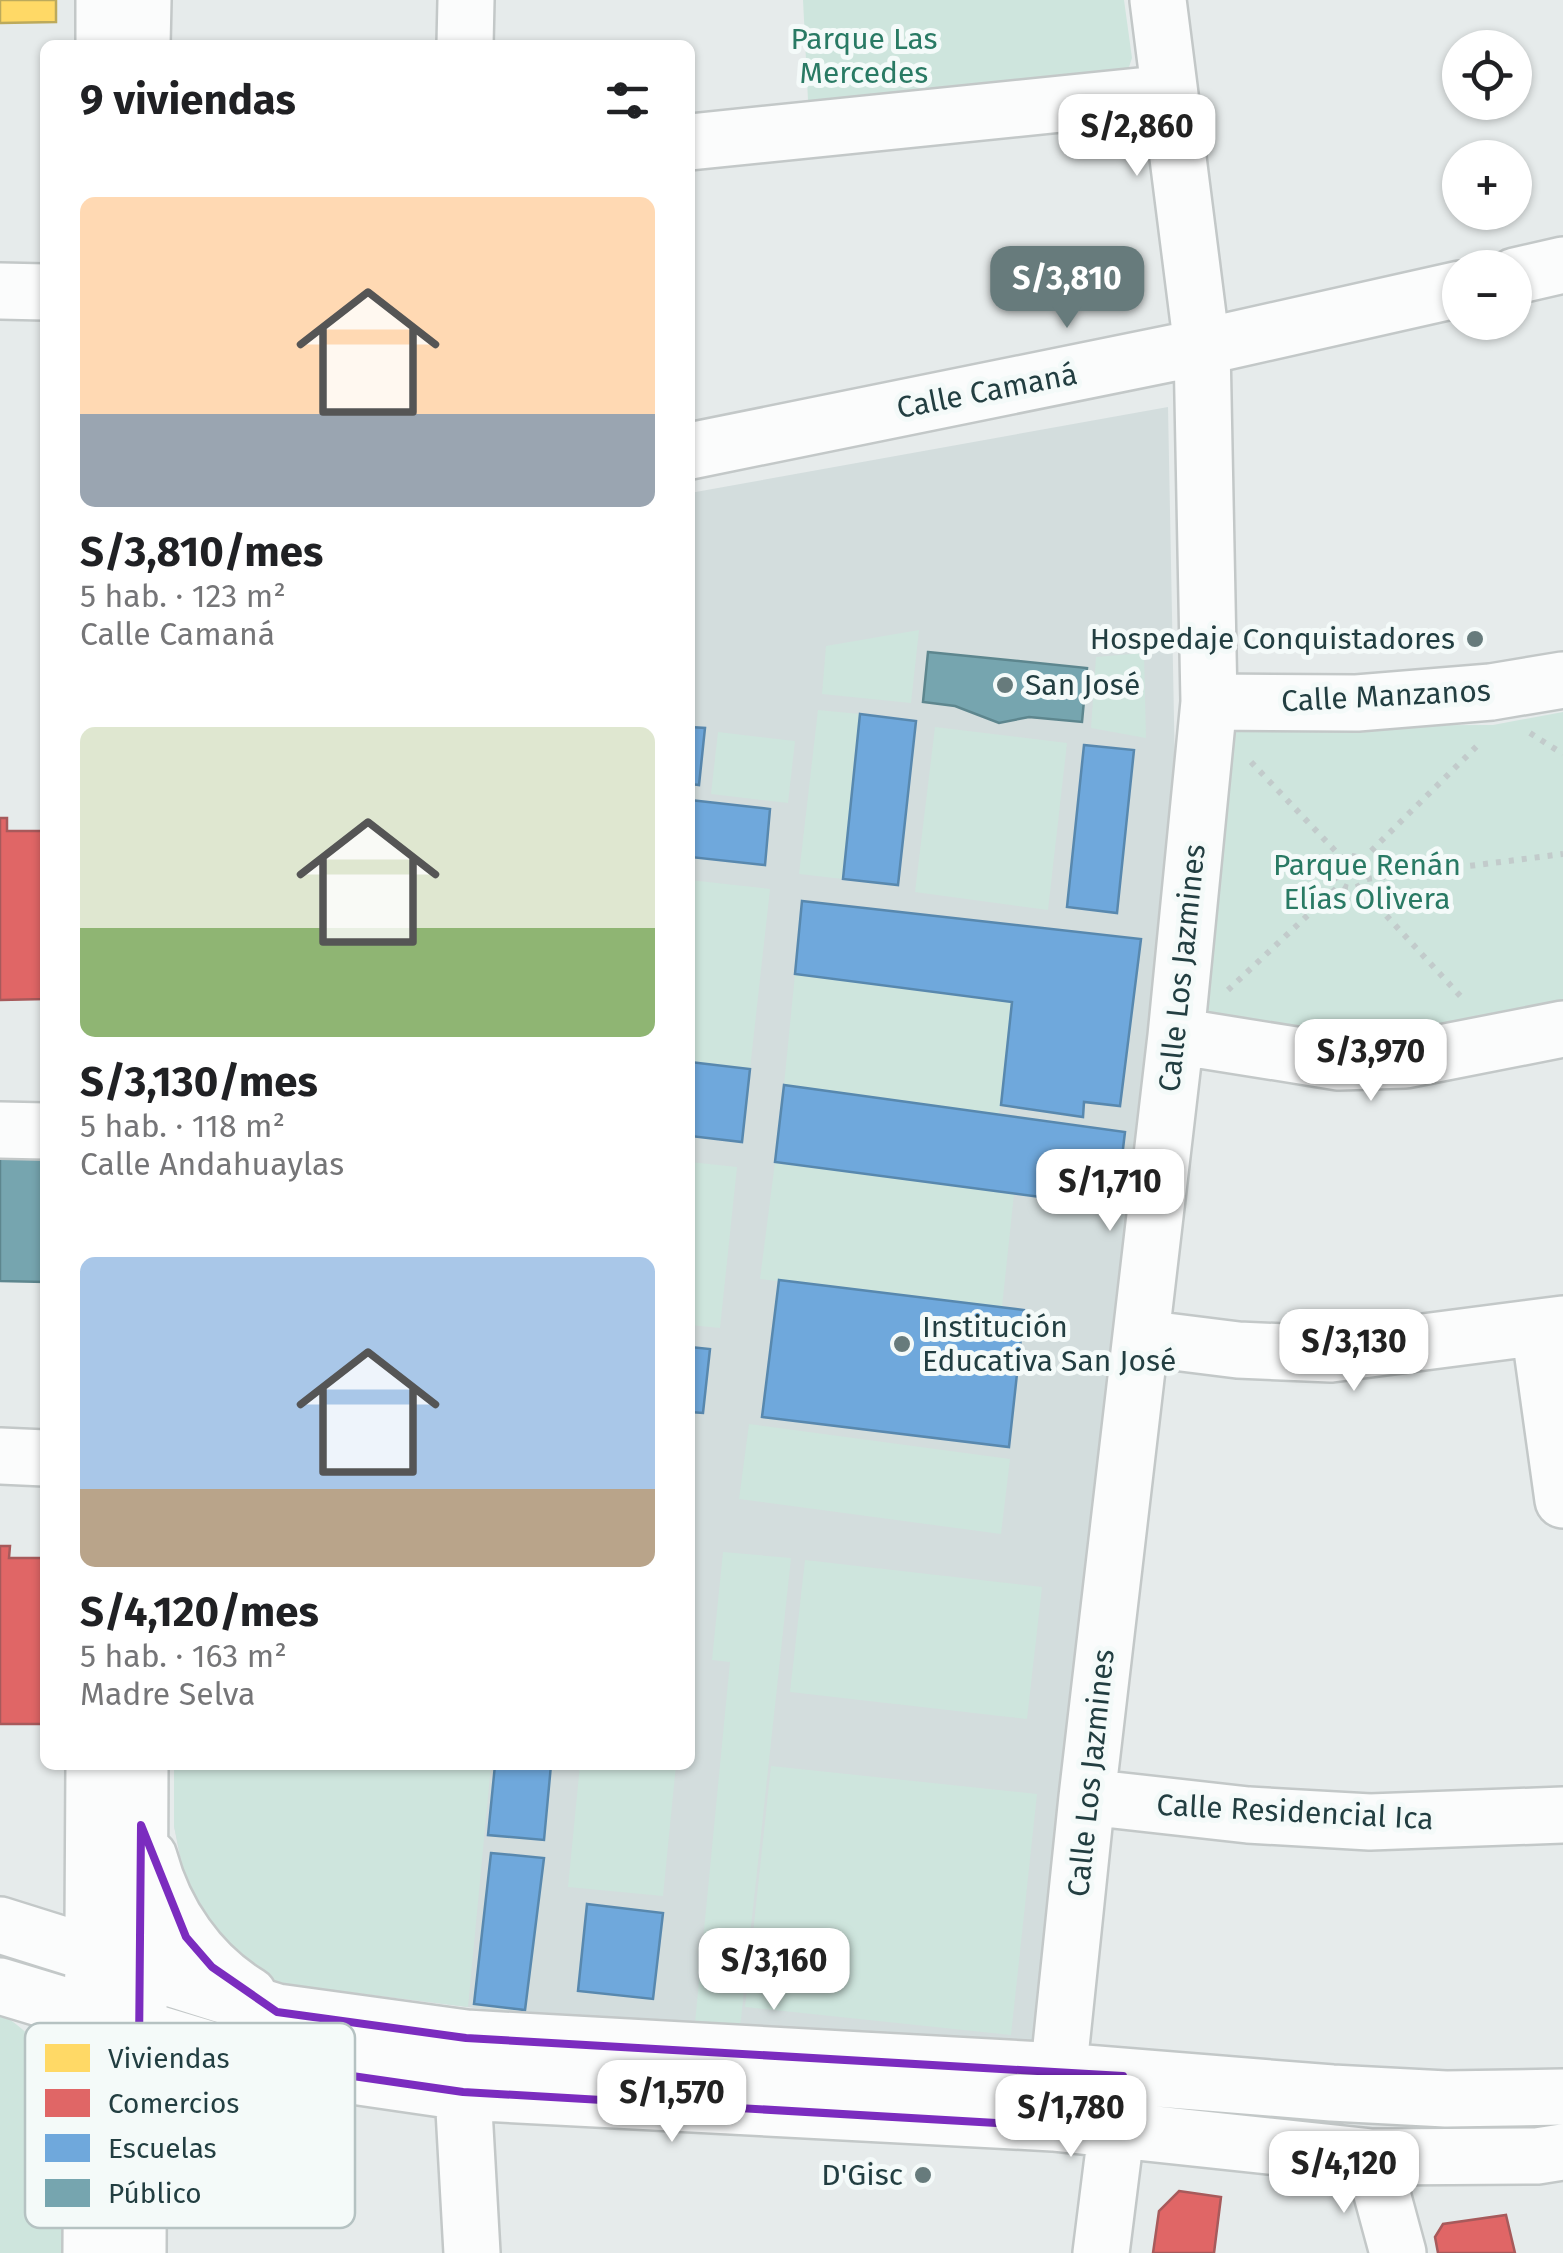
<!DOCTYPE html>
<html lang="es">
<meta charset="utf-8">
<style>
body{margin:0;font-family:"Fira Sans",sans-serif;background:#f6f6f6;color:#202124;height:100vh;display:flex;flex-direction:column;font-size:38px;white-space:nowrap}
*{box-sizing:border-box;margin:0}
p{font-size:32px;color:#757577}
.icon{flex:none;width:55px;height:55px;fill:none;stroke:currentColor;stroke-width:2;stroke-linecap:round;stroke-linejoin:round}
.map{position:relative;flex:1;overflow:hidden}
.side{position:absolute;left:40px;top:40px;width:655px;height:1730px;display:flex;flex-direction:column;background:#fff;border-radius:15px;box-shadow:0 2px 8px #0004}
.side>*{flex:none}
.fabs{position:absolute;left:1442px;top:30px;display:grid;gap:20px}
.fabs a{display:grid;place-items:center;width:90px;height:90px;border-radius:50%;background:#fff;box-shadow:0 2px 8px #0004;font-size:50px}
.price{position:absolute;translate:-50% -85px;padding:0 22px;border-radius:20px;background:#fff;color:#222;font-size:32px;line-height:65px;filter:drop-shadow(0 2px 5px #0008)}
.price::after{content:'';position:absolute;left:50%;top:60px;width:30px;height:22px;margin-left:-15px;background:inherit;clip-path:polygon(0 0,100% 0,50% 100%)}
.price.active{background:#677b7c;color:#fff}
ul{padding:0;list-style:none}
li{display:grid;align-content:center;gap:20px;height:530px;padding:0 40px}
li span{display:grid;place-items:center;height:310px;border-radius:15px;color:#555}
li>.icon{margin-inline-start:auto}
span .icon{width:180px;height:180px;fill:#fffc;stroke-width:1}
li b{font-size:42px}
h2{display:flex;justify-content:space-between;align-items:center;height:120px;padding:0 40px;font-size:42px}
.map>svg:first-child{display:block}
.built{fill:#d3dddd}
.green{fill:#cee5dd}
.homes{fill:#ffd966;stroke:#bdaa5b;stroke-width:2.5}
.shops{fill:#e06666;stroke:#a75a5b;stroke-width:2.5}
.schools{fill:#6fa8dc;stroke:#5888ae;stroke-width:2.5}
.public{fill:#76a5af;stroke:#5d868e;stroke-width:2.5}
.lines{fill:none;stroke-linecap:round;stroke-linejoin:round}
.minor-casing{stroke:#c3c8c8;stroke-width:60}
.path{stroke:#c2cbcb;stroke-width:6;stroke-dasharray:5 8;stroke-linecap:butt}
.minor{stroke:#fbfcfc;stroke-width:55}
.marked{fill:none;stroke:#7b2cbf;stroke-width:8;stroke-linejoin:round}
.poi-dot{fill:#677b7c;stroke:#f4faf9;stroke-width:4}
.labels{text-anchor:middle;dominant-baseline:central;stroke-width:10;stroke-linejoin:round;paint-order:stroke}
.park-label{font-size:30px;fill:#297a64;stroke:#f4faf9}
.street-label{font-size:30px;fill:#223e41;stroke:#f4faf9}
.poi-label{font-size:30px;fill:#223e41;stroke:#f4faf9;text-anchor:end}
.key{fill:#f4faf9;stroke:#b5c2c2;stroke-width:2.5}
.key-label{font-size:28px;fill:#223e41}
</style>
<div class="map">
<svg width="1563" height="2253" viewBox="0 0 1563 2253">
<rect width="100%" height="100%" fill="#e6ebeb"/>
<path class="built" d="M1168,407L1175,771L1043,2044L1026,2060L483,2009L271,1982L180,1857L174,1826V1765H690V493Z"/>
<path class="green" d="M803,0H1124L1132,58L1123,85L809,120Z
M919,630L911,703L822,694L826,646Z
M1144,653L1146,738L1091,728L1096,657Z
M818,710L860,714L843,879L799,874Z
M1563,712V1006L1419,1032L1348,1038L1202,1019L1222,726L1493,725Z
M935,727L1067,743L1048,910L915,892Z
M718,732L795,741L788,803L711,794Z
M690,880L770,889L750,1069L690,1062Z
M795,974L1012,1002L999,1114L784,1085Z
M690,1162L737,1167L720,1328L690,1325Z
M775,1162L1014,1194L1002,1307L760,1279Z
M749,1424L1010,1459L1001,1534L739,1499Z
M723,1552L791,1558L740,2028L695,2023L730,1662L712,1660Z
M805,1560L1042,1587L1027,1719L790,1692Z
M174,1765H491L468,2007L271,1982L228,1951L187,1887L174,1826Z
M580,1765H676L663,1896L568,1887Z
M771,1766L1037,1794L1011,2035L745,2007Z
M0,2012C11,2021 27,2031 35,2042C78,2104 64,2183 62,2253H0Z"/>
<path class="homes" d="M0,0H56V22L0,23Z"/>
<path class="shops" d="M0,818H7V831H45V999L0,1000Z
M0,1546H10L9,1558H45V1724H0Z
M1179,2191L1221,2197L1214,2253H1153L1159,2211Z
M1506,2215L1515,2253H1438L1435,2237L1443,2224Z"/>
<path class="schools" d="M860,714L916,721L898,885L843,879Z
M690,727L705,728L699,785L690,784Z
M1084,745L1134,750L1117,913L1067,907Z
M690,800L770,809L765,865L690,857Z
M802,901L1141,939L1120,1106L1084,1102L1083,1117L1001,1105L1012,1002L795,974Z
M690,1062L750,1069L742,1142L690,1136Z
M784,1085L1125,1132L1116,1207L775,1162Z
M779,1280L1024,1310L1009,1447L762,1417Z
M690,1347L710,1349L703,1413L690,1412Z
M495,1765H551L544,1840L488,1835Z
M491,1853L544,1858L525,2010L474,2004Z
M587,1904L663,1913L653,1999L578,1991Z"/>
<path class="public" d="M928,652L1087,668L1082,722L1029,717L999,723L955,706L923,702Z
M0,1153L45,1154V1282L0,1281Z"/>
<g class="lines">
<defs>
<path id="minor" d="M104,45V0
M142,45L143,0
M465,45L466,0
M690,142L1168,93
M1515,276L1563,265
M0,291L45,292
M690,451L1202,347L1460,289
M1209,702L1357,703L1491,692L1563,680
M1176,1036L1339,1062L1405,1060L1563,1029
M0,1130L45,1131
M1539,1328L1563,1500
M1142,1338L1238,1350L1331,1354L1563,1324
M0,1456L45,1458
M1087,1797L1248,1815L1370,1822L1563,1815
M149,1857C164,1913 199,1965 249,1995
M0,1925L277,2012L466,2038L1060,2071L1332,2093L1446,2099L1563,2097
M0,1986L249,2061L463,2092L1053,2123L1372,2157L1537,2156L1563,2152
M465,2056L463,2092L472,2253
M1053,2123L1087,1797L1176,1036L1209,702L1202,347L1158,0
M1372,2157L1398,2253
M141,2158C164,2098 188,2077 249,2061
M91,2253L94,1765
M138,2253L140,1765
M1101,2253L1121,2094"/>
</defs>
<use href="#minor" class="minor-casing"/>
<path class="path" d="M1530,733L1563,754
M1251,762L1343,859
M1335 872a16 16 0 1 1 32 0a16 16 0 1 1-32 0Z
M1362,860L1482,741
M1367,879L1563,854
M1360,887L1464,1000
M1228,990L1340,885"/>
<use href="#minor" class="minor"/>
</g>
<path class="marked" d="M141,1825L186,1937L212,1967L277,2012L466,2038L1123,2076L1117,2130L463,2092L249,2061L188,2086L153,2127L138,2165Z"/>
<g class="poi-dot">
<circle cx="1475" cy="639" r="10"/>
<circle cx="1005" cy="685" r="10"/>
<circle cx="902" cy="1344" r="10"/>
<circle cx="923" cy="2175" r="10"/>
</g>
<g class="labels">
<g class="park-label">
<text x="864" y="39">Parque Las<tspan x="864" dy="34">Mercedes</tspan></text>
<text x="1367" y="865">Parque Renán<tspan x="1367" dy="34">Elías Olivera</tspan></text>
</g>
<g class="street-label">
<text transform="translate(987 391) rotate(-11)">Calle Camaná</text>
<text transform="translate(1386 696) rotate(-3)">Calle Manzanos</text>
<text transform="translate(1182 968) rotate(-84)">Calle Los Jazmines</text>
<text transform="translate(1091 1773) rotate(-84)">Calle Los Jazmines</text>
<text transform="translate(1295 1812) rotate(3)">Calle Residencial Ica</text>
</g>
<g class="poi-label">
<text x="1455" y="639">Hospedaje Conquistadores</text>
<text x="1025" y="685" text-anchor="start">San José</text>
<text x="922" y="1327" text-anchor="start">Institución<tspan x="922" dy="34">Educativa San José</tspan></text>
<text x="903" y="2175">D'Gisc</text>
</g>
</g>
<rect x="25" y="2023" width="330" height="205" rx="15" class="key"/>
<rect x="45" y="2044" width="45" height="28" fill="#ffd966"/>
<rect x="45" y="2089" width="45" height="28" fill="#e06666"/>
<rect x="45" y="2134" width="45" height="28" fill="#6fa8dc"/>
<rect x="45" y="2179" width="45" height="28" fill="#76a5af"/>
<g class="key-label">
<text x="108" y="2068">Viviendas</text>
<text x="108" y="2113">Comercios</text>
<text x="108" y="2158">Escuelas</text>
<text x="108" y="2203">Público</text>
</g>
</svg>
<div class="fabs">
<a><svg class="icon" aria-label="locate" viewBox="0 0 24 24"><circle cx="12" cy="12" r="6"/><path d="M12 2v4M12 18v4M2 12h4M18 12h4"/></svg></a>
<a>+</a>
<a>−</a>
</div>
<b class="price" style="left:1137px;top:179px">S/2,860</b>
<b class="price active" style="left:1067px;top:331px">S/3,810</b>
<b class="price" style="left:1371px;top:1104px">S/3,970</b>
<b class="price" style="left:1110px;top:1234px">S/1,710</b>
<b class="price" style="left:1354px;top:1394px">S/3,130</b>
<b class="price" style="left:774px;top:2013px">S/3,160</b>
<b class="price" style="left:672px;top:2145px">S/1,570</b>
<b class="price" style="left:1071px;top:2160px">S/1,780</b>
<b class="price" style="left:1344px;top:2216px">S/4,120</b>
<section class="side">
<h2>9 viviendas<svg class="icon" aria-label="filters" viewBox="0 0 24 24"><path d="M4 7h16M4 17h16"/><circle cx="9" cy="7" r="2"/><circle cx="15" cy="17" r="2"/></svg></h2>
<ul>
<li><span style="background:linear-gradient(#ffd9b3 70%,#9aa5b1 0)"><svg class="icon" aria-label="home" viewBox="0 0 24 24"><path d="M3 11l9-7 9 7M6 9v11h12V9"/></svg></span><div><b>S/3,810/mes</b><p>5 hab. · 123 m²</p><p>Calle Camaná</p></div></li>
<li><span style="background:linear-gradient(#dfe7d0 65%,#8fb573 0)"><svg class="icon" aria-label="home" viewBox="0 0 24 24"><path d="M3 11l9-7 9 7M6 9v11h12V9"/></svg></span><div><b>S/3,130/mes</b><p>5 hab. · 118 m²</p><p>Calle Andahuaylas</p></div></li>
<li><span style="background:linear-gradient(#a9c7e8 75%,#b9a48a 0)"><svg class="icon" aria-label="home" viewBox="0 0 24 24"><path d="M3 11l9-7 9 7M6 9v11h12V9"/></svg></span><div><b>S/4,120/mes</b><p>5 hab. · 163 m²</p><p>Madre Selva</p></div></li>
</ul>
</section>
</div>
